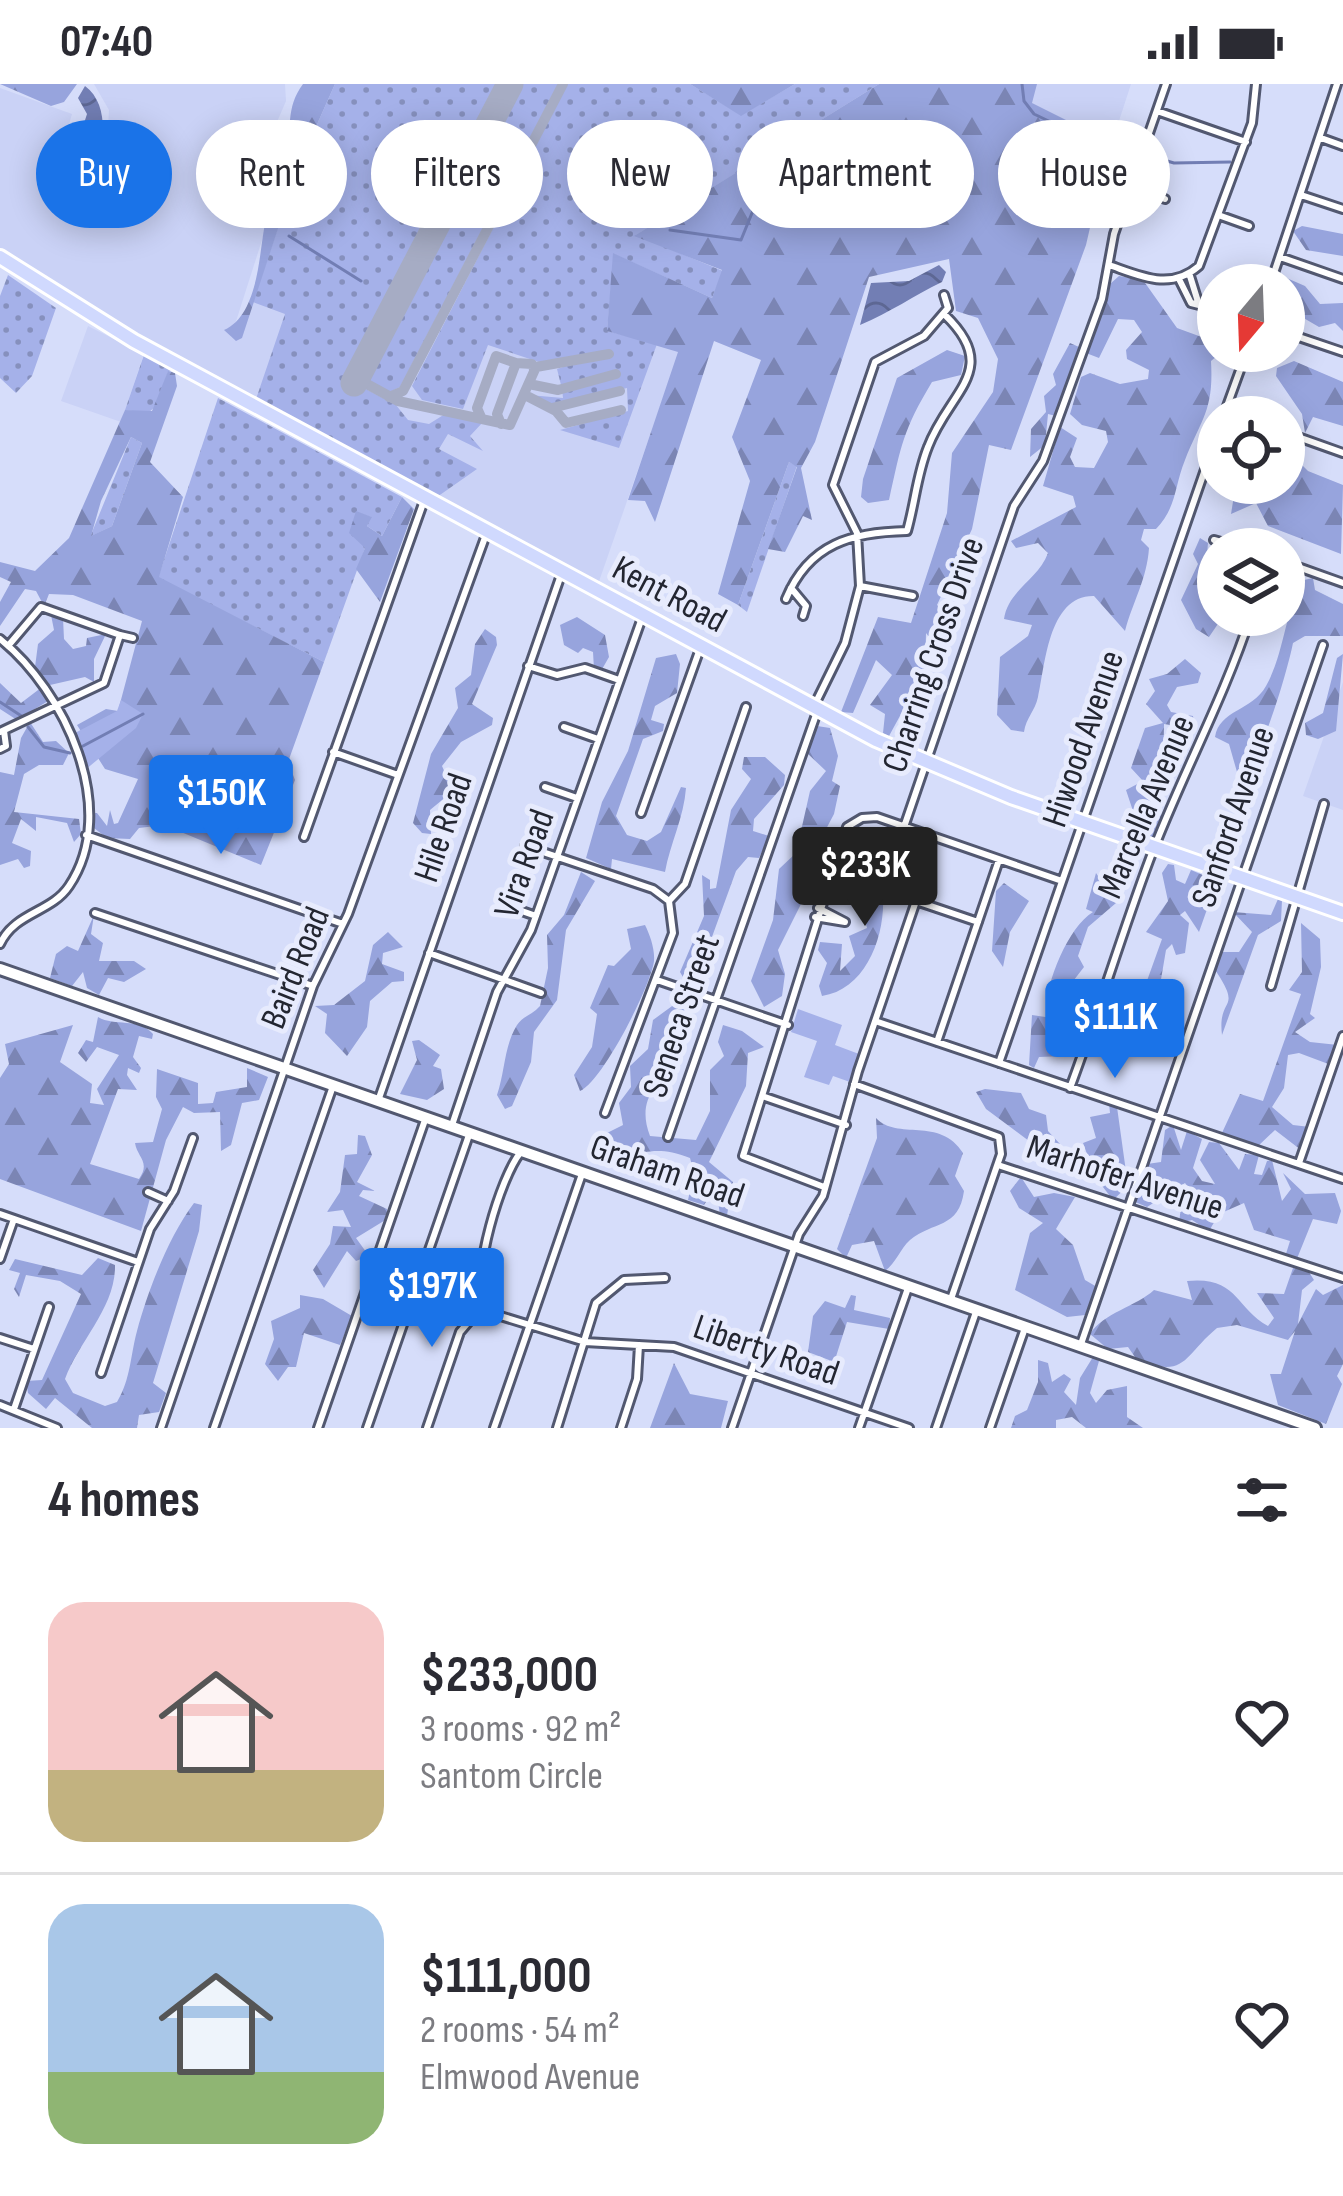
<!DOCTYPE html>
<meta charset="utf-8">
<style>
body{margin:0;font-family:"Sofia Sans Condensed",sans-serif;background:#f7f7f7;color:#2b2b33;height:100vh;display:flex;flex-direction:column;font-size:45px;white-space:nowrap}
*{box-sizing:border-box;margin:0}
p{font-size:39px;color:#7c7c81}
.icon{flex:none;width:66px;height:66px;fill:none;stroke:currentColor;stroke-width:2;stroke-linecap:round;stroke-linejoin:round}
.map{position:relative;height:1344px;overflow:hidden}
.side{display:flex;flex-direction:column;background:#fff;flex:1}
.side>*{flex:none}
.guide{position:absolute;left:36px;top:36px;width:1272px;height:108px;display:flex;gap:24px}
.needle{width:78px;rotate:199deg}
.tools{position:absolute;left:1197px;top:180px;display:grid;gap:24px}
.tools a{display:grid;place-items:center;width:108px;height:108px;border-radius:50%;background:#fff;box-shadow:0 6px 30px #0003;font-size:60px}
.price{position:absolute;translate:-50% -102px;padding:0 27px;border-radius:12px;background:#1a73e8;color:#fff;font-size:39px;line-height:78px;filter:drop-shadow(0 3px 6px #0008)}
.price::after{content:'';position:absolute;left:50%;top:72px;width:36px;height:27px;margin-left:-18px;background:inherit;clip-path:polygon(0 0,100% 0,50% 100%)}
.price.active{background:#222;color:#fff}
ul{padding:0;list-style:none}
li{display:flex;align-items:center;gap:36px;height:300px;padding:0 48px}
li+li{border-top:3px solid #e1e1e2}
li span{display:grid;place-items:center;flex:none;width:336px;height:240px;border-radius:36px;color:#555}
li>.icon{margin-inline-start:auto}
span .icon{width:144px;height:144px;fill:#fffc;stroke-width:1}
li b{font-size:51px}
h2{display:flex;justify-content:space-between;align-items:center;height:144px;padding:0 48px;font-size:51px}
.tag{padding:0 42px;border-radius:54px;background:#fff;box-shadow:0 6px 30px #0003;font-size:42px;line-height:108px}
.tag.active{background:#1a73e8;color:#fff}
.status{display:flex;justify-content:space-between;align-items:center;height:84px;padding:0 60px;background:#fff;direction:ltr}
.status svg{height:33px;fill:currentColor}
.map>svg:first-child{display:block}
.built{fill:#cad2f6}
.grass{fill:url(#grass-dots)}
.forest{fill:url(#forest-firs);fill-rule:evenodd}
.park{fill:#a5b1e9}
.water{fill:url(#water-waves)}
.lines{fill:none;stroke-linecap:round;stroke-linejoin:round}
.stream{stroke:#727eb4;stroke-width:3}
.taxiway{stroke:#a6acc4;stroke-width:10}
.runway{stroke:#a6acc4;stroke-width:27}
.minor-casing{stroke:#525870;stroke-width:12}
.secondary-casing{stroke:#525870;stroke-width:16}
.primary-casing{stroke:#fff;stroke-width:18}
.minor{stroke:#fff;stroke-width:6}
.secondary{stroke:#fff;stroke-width:10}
.primary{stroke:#d0d9fe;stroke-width:12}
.labels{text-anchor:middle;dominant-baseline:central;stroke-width:10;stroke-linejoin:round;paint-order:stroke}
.street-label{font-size:36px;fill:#232631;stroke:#e7ebfd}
</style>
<div class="status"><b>07:40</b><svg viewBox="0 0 49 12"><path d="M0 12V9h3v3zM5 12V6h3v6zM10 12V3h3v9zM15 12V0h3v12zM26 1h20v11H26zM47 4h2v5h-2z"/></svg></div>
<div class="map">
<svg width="1343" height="1344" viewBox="0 0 1343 1344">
<defs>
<pattern id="grass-dots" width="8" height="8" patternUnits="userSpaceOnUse" patternTransform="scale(3)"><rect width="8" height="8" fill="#a5b1e9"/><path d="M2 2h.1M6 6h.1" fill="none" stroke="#8690bd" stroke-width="1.8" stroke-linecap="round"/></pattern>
<pattern id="forest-firs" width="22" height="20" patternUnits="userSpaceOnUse" patternTransform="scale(3)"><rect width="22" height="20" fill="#97a4dd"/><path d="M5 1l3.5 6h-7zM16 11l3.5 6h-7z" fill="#7b85b4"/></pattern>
<pattern id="water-waves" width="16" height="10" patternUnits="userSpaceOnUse" patternTransform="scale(3)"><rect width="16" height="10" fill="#727eb4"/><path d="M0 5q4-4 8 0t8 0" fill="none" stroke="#5d6793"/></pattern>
</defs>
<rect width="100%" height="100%" fill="#d6ddfa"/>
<path class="built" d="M94,0H285L286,17L264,68L280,93L279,103L231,253L241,254L299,81L335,0H690L741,31L795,0H879L636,151L712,214L678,199L679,268L596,506L475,433L257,316L255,321L0,172V4L72,30L56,85L95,102L106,75L109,26Z
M1035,0H1131L1082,151L994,119Z
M88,242L144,270L121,338L61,317Z
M1343,598V726L1303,712Z"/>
<path class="grass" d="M335,0H503L349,296L396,321L408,336L429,340L445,330L483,338L470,352L483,367L448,350L439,365L477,385L437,413L256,315L285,230L253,218L299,81Z
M517,0H558L400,303L388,309L368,297L367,287Z
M567,0H690L741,31L795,0H879L636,151L723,187L712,214L614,170L607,247L657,260L619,364L560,346L628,327L627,304L555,321L529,311L563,314L562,305L616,292L561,301L557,285L610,267L551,282L488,261L463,325L422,316L412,302Z
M8,191L56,224L32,292L16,309L0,294V212Z
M145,268L176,286L168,288L156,322L148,329L125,326Z
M218,314L402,413L382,452L367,442L371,433L356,428L365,464L324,578L158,494Z
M131,353L142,359L112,442L90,453Z
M789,378L797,382L747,528L738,521Z"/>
<path class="forest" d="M0,0H77L64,18L51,22Z
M303,0H335L299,81L242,254L236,257L224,246C257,232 259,174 264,145C268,120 283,97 287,72C292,46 285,24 303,0Z
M690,0H795L741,32Z
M879,0H1037L1032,19L1072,39L1065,48L1046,50L1024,117L1060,130L1081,69L1083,41L1112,48L1086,161L1011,366L989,361L972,445L937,521L955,539L946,540L940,567L926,549L924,633L912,636L897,656L901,630L889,652L883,649L885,630L870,621L892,591L876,576L853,629L841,628L878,533L911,539L947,429L952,369L993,308L998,275L978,234L956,227L949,175L869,193L815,358L801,384L812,436L803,432L785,468L768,465L797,383L789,378L738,521L718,510L750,397L732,353L761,276L714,257L655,438L645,417L628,416L678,268L607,247L613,169L712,214L722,186L634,152Z
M1302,142L1343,150V172L1306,166L1293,147Z
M1119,192L1143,196L1177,244L1218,259V267H1223L1211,277C1214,327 1201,335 1185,376C1174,403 1177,423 1156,445H1144L1141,456L1149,464C1147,495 1133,517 1125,547L1094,512C1048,511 1045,583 1038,613C1035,627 1026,634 1024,648L1011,646L997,631L1000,573L1028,552L1032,541L1004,535C1008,506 1038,496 1048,469L1038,459L1016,464L1011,457L1076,423L1073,412L1043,402L1060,343L1077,354L1070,373L1075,383L1094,384L1108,358L1106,347L1082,341L1070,330L1081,293L1090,289L1120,300L1148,295L1149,286L1127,275L1126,266L1142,248L1134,236L1118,235L1099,274L1086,269L1110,200Z
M1282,192L1305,202L1320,220L1343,219V247L1335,239L1319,243L1295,229L1284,230V201H1274Z
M1070,259L1079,263L1056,332L1048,330L1045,361L1030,373L1031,345L1046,328L1044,312L1056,301L1053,290Z
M947,266L965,272L961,291L932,298C903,346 901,362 889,416L868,419L861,413L863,395L897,294Z
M1294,277L1343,298V342L1313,333L1305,349L1302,330L1276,292L1277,284Z
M168,287L175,289L177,302L150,378L183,413L159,493L324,578L288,678L295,696L261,781L164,741L139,744L130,755L107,754L90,741L91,729H97L107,742L110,726L114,740L118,739L138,695L105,685L77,641L106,625L118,627L142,537L73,511L49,510L44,522L36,507L25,505L0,542V518L11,498L0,493V478L35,487L69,454L125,326L152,327ZM131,353L142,359L112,442L91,452L101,417Z
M1284,363L1308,387L1343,401L1341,470L1268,442L1256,419L1231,430L1236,399L1288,398Z
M402,413L414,425L380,518L356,485L365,464L349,449L356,427L372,433L367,442L382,452Z
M1200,454L1208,459L1205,494L1218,491V531H1224L1209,553L1196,545L1181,516L1198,480L1193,470Z
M1313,494L1315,506L1343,520V552H1305L1293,559C1287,589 1263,668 1245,692L1237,688L1229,660L1215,653C1219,626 1252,627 1266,602C1285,568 1284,528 1304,496Z
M51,531L63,534L64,555L73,565L86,562L87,554L106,550L94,575V598L85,593L50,601L35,583L38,560L54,546Z
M577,533L605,551L609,573L601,587L594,585L593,568L583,564L578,569L564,561L560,541Z
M485,545L496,553L497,561L472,620L493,634L492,641L461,658L442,682L453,707L430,726L431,750L422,749L413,739L431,670L458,624L455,604L471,591L475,560Z
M676,570L680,580L677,609L655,622L651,636L664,640L663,647L643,655L616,732L627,751L647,757L661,748L681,703L686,704C684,733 670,760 665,788L612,775L611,785L586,774L602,718L628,667L656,574Z
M1343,570L1336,647L1318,655L1306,651L1305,639L1323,629L1337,574Z
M1185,575L1201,589L1198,599L1177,603L1167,621L1171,628L1193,632L1195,645L1164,640L1163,700L1151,717L1162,734L1154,755L1128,743L1134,730L1126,706L1143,697L1131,684L1145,644L1163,639L1146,620L1155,607L1149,595L1167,590Z
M0,599L21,619L42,603L48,617L17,636L0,625Z
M30,638L43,658L56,657L69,669L63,681H39L24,690L14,728L79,735L81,750L74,758L67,739L36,733V747L21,735L12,759L31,767L30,782L24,784L18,775L0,781V688L14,691L21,654Z
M817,642L830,644L838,672L832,697L840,702L834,730L815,766L818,786L778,866L785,890L782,912L764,923L751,897L773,836L779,785L796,769L810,707L826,687L807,669Z
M744,673H765L785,691L784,701L754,735L753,747L769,752L759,774L748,773L736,787L697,894L687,900L680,888L704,832L702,791L710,796V805L716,804L731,726L751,695L742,685Z
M870,780L877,782C894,825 876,904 822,912L819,902L827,879L818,866L820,858L842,860L840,887L855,872L849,852L867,844L865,836L876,821L871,814H853L852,806Z
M1168,780L1174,781L1176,796L1185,800L1191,786L1217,797L1199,848L1185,827L1180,831L1189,839L1185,869L1176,871L1172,860L1166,866L1158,913L1147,922L1139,919L1162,855L1146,848L1168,817L1162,789Z
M581,788L595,797L566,846L557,916L534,948L531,978L512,1022L505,1025L497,1011C505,988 504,962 517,941C523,932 532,931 540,922L548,884L547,851L564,831Z
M1096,789L1116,819L1088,843L1078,872L1084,883L1067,905V920L1078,927L1073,934L1046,926C1046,899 1068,843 1093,828L1086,825Z
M1004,799L1029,817L1010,848L1003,883L992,867L996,807Z
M1278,815L1282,816L1281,837L1258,851L1222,951C1217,910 1245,929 1213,883L1219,868H1239L1252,848L1233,828L1271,831Z
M94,831L91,850L103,859L99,877H134L146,885L124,898L108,894L99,911L87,904L83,888L72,902L50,894L56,870L67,862L78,867Z
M1301,839L1320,855L1321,883L1310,930L1315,934L1295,948L1310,958L1338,961L1331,981L1299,969L1288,971L1284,1004L1272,1023L1293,1041L1310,1043L1301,1066L1275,1046L1257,1063L1221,1051L1240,1010L1263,1017L1301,910L1289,906L1302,888Z
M645,841C650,851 655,865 654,877C651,902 602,998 580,1007L574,991L592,963L597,930L590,924L608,881L614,882L631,865L627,845Z
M388,848L403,863L383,869L382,880L404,888V897L392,898L370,917L367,943L347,972L325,949L327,930L315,922L334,921L365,897L373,861Z
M679,917L686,930C680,945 678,965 670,979C655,1005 637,1017 650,1052L696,1056L710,1027V986L724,972L718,958L723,941L742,947L764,963L748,969L746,1002L709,1078L733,1098L727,1131H720L716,1103L704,1121L688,1116L694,1089L690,1074C647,1057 636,1076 598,1077L593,1063L597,1054L623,1041L619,1019L631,1003L630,982L648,965L653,936Z
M1032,931L1052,934L1064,951L1065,972L1039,973L1034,984L1029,981Z
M98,933C115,943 138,933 153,950L152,955L139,952L133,973L141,984L139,989L128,984L127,991L137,1006L118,1005L90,1080L139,1095C151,1078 137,1073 135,1059L153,1058L162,1025L156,1013L157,985L198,999V1020L213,1019L216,1008L247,1003V984L268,993L259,1016L242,1019L231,1061L221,1067L220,1028L194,1029L183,1023L166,1056L141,1147L0,1095V994L9,980L5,960L73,941L60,978L92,1000L90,1019L104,1021L97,1005L119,971L97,963L86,978L78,969L86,956L93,958Z
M419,956L440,971L433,982L441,985L444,1005L427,1016L400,1010L417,976L412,957Z
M985,1005L1021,1009L1029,1025L1046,1031L1048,1047L1060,1060L1053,1077L1035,1072L1037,1063L986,1025L976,1008Z
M1109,1019L1117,1023L1128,1102L1113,1116L1096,1094L1083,1059L1096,1054L1090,1033L1110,1029Z
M876,1034C897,1057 940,1032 963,1069L955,1092L964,1107C959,1145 933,1137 910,1156C900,1165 896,1179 885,1187L874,1157L852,1161L846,1174L837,1165L877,1054Z
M1173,1041L1181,1066L1187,1047L1202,1055L1193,1084L1202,1097L1215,1100L1200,1076L1209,1058L1219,1059L1239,1086L1245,1070L1259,1071L1254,1090L1262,1091L1267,1077L1272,1076L1282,1117L1291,1105L1283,1089L1305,1110L1335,1109L1341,1127L1337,1140L1313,1135L1296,1177L1285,1173L1290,1157L1254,1146L1244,1119L1219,1130L1209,1147L1192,1136L1179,1139L1182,1115L1196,1113L1185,1099L1147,1123L1133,1117L1147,1080L1161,1078L1165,1046Z
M358,1051L365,1052L372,1071L357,1098L375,1107L363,1106L359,1112L387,1125V1135L356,1154L369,1172L356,1177L347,1167L324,1204L313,1186L330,1160L333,1142L351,1143L343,1126L327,1128L340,1108L345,1071L357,1070Z
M1021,1093L1034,1113L1054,1109L1075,1113L1056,1145L1073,1161L1085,1196L1097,1203L1085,1231L1067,1233L1015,1206L1030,1149L1043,1139L1019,1124L1010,1107Z
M194,1119L202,1121L199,1147L153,1299L166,1309L159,1328L139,1331L137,1344H92L55,1314L46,1325L28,1309L26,1297L42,1296L81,1210L60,1197L26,1191L19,1213L14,1205L20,1189L9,1186L15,1175L82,1191L98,1174L115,1181C116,1223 79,1257 65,1295L73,1309L105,1322L117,1318C131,1294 130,1273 137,1247C148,1206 169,1152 194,1119Z
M1293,1184L1307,1185L1314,1196L1302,1206L1298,1240L1316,1205L1323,1211L1343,1201V1280L1337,1292L1342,1300L1326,1340L1278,1321L1270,1290H1281L1295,1247L1288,1256L1237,1241L1217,1244C1183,1272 1187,1295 1137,1276L1128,1263L1108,1265L1090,1250C1103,1229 1137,1222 1154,1206L1192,1216L1187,1197C1238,1192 1235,1224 1268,1242L1274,1234L1257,1209L1284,1210Z
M300,1211L323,1215L352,1232L340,1261L304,1249L296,1283H288L278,1297L265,1280L274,1255L271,1237L300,1224Z
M851,1211L856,1212L854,1226L890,1234L889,1245L847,1238L832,1285L829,1276L808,1268L813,1232L825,1217L845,1224Z
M1093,1273L1099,1277L1090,1309L1096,1319L1107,1306L1127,1302V1333L1143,1344H1086L1072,1333L1056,1336V1344H1011L1015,1332L1027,1326L1038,1298V1276L1048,1279L1052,1298L1064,1290L1071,1295L1064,1308L1076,1321L1080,1294Z
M674,1279L690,1310L728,1317L721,1344H650Z"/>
<path class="park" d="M1048,53L1079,64L1059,123L1028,112Z
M121,616L143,630L136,644L85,686L73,650L117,627Z
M798,925L842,941L835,961L859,970L850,998L833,992L829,1001L804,993L817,957L791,948Z"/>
<path class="water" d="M85,2C107,18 105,52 99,75L85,74L76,64L87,30L78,14Z
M939,181L946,188L942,198C913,212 891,228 860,241L871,199L909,197Z"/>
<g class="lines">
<path class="stream" d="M1022,0L1024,17L1034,30L1059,42L1139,63
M1150,72L1174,79L1230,78
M670,146L741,156L763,102L788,111
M289,152L361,197
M0,618L23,633
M28,643L44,663L70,669
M83,662L143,630"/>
<path class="taxiway" d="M364,279L365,299L398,317L510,341L536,283L609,270
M529,300L558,306L616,290
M525,311L556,327L566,339L621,326
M389,313L403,307L563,0
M552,324L620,307
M481,333L477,324L496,272L516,279
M501,340L497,330L516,279L532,280L534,285"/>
<path class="runway" d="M354,299L510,0"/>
<defs>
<path id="minor" d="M1157,27L1246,58
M1321,54L1343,62
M1131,102L1165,115
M1301,111L1343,125
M1221,132L1249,142
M1280,173L1343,195
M1109,181C1141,192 1170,207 1199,182L1252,39L1256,0
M1179,195L1191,219L1199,221L1190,192
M1270,201L1337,0
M1284,248L1343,268
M1223,333L1247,267
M1284,348L1343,369
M1214,456L1246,465
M1284,478L1343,499
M860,502L913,512
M791,504L806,522L803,532
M786,515C809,459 853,448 907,447C915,419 917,390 928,363C949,307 1002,286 945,231
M120,551L133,554
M0,555C64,606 121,725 69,802C51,829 15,828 0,860
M528,582L557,591L585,584L619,596
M814,622L845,559L860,502L857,449L833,401L875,278L924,252L948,224L944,211
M564,643L598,655
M0,648L104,599L120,551L41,523L8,562
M0,665L6,662L4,647
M333,668L398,691
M545,703L577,714
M641,729L701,562
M86,751L343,840
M304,753L425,414
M525,762L653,805L669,817
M669,817L685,800L746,623
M916,817L978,838
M505,821L536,832
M95,829L313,902
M815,833L845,838L818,824
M429,869L541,909
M657,896L788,941
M1271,902L1324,720
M875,937L1343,1095
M937,958L999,776
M999,979L1218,348
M854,1000L999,1053L1001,1070L951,1215
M1070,1004C1098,929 1121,852 1149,777C1180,694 1223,617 1251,531
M765,1013L846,1041
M378,1017L562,488
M605,1029L673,849L669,817
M451,1044L497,908L531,846L643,531
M668,1053L818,625
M520,1069C500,1095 472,1189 483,1221L494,1230L585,1258L674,1263L909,1344
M1299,1079L1343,952
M998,1081L1343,1194
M824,1103L743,1072L847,743L862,734L877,733L1062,797
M148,1108L168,1117
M0,1130L138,1178
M0,1175L14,1135
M0,1254L34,1265
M1081,1260L1323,561
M101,1289L150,1145L174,1107L193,1054
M0,1321L57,1344
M14,1325L49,1223
M161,1344L313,902L348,830L487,448
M214,1344L333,1002
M318,1344L425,1036
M367,1344L469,1051
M427,1344L460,1248L483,1221
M494,1344L582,1090
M557,1344L596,1219L624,1196L665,1194
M621,1344L637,1295L639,1261
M732,1344L799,1150L823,1112L858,987L916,817L904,743L1014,422L1043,377L1102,215L1114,150L1166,0
M859,1344L908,1204
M936,1344L976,1228
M990,1344L1025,1244"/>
<path id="secondary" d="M0,885L1315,1344"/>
<path id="primary" d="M0,173L134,257L876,656L1011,713L1343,829"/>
</defs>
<use href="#minor" class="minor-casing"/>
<use href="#secondary" class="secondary-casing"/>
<use href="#primary" class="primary-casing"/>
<use href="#minor" class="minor"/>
<use href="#secondary" class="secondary"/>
<use href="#primary" class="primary"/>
</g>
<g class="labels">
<g class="street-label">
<text transform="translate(669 511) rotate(28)">Kent Road</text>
<text transform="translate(934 571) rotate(-71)">Charring Cross Drive</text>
<text transform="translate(1084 655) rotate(-71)">Hiwood Avenue</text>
<text transform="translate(1147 723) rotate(-67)">Marcella Avenue</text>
<text transform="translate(1234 733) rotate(-71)">Sanford Avenue</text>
<text transform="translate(444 744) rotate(-71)">Hile Road</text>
<text transform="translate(525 780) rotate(-70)">Vira Road</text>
<text transform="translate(296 884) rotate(-68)">Baird Road</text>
<text transform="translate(682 932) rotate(-71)">Seneca Street</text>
<text transform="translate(667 1088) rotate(19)">Graham Road</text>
<text transform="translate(1125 1094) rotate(18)">Marhofer Avenue</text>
<text transform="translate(766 1267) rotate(19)">Liberty Road</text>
</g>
</g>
</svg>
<div class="tools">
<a><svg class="needle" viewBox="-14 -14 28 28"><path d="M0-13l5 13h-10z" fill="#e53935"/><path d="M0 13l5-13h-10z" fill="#7c7c81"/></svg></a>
<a><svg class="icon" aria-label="locate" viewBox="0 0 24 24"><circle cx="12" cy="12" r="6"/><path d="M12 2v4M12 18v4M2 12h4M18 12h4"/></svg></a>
<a><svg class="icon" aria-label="layers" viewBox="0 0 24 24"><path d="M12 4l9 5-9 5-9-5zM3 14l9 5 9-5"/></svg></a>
</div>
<b class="price" style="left:221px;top:773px">$150K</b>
<b class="price active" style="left:865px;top:845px">$233K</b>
<b class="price" style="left:1115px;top:997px">$111K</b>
<b class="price" style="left:432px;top:1266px">$197K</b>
<div class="guide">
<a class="tag active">Buy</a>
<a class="tag">Rent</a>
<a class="tag">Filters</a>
<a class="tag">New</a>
<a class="tag">Apartment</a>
<a class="tag">House</a>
</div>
</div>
<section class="side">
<h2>4 homes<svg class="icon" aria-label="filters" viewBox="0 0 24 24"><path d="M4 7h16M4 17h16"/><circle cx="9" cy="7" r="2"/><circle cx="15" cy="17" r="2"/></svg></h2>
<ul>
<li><span style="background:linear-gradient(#f6c9c9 70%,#c2b280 0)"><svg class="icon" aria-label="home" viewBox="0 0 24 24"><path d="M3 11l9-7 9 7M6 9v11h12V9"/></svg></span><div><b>$233,000</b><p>3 rooms · 92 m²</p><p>Santom Circle</p></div><svg class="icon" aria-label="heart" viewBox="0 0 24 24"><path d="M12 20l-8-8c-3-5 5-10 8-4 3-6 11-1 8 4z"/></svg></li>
<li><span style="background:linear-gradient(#a9c7e8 70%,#8fb573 0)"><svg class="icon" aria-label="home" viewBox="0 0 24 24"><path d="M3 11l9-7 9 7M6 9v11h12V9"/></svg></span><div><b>$111,000</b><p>2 rooms · 54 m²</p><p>Elmwood Avenue</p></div><svg class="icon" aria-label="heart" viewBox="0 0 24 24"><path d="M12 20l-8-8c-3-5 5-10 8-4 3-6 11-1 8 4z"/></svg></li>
</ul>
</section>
